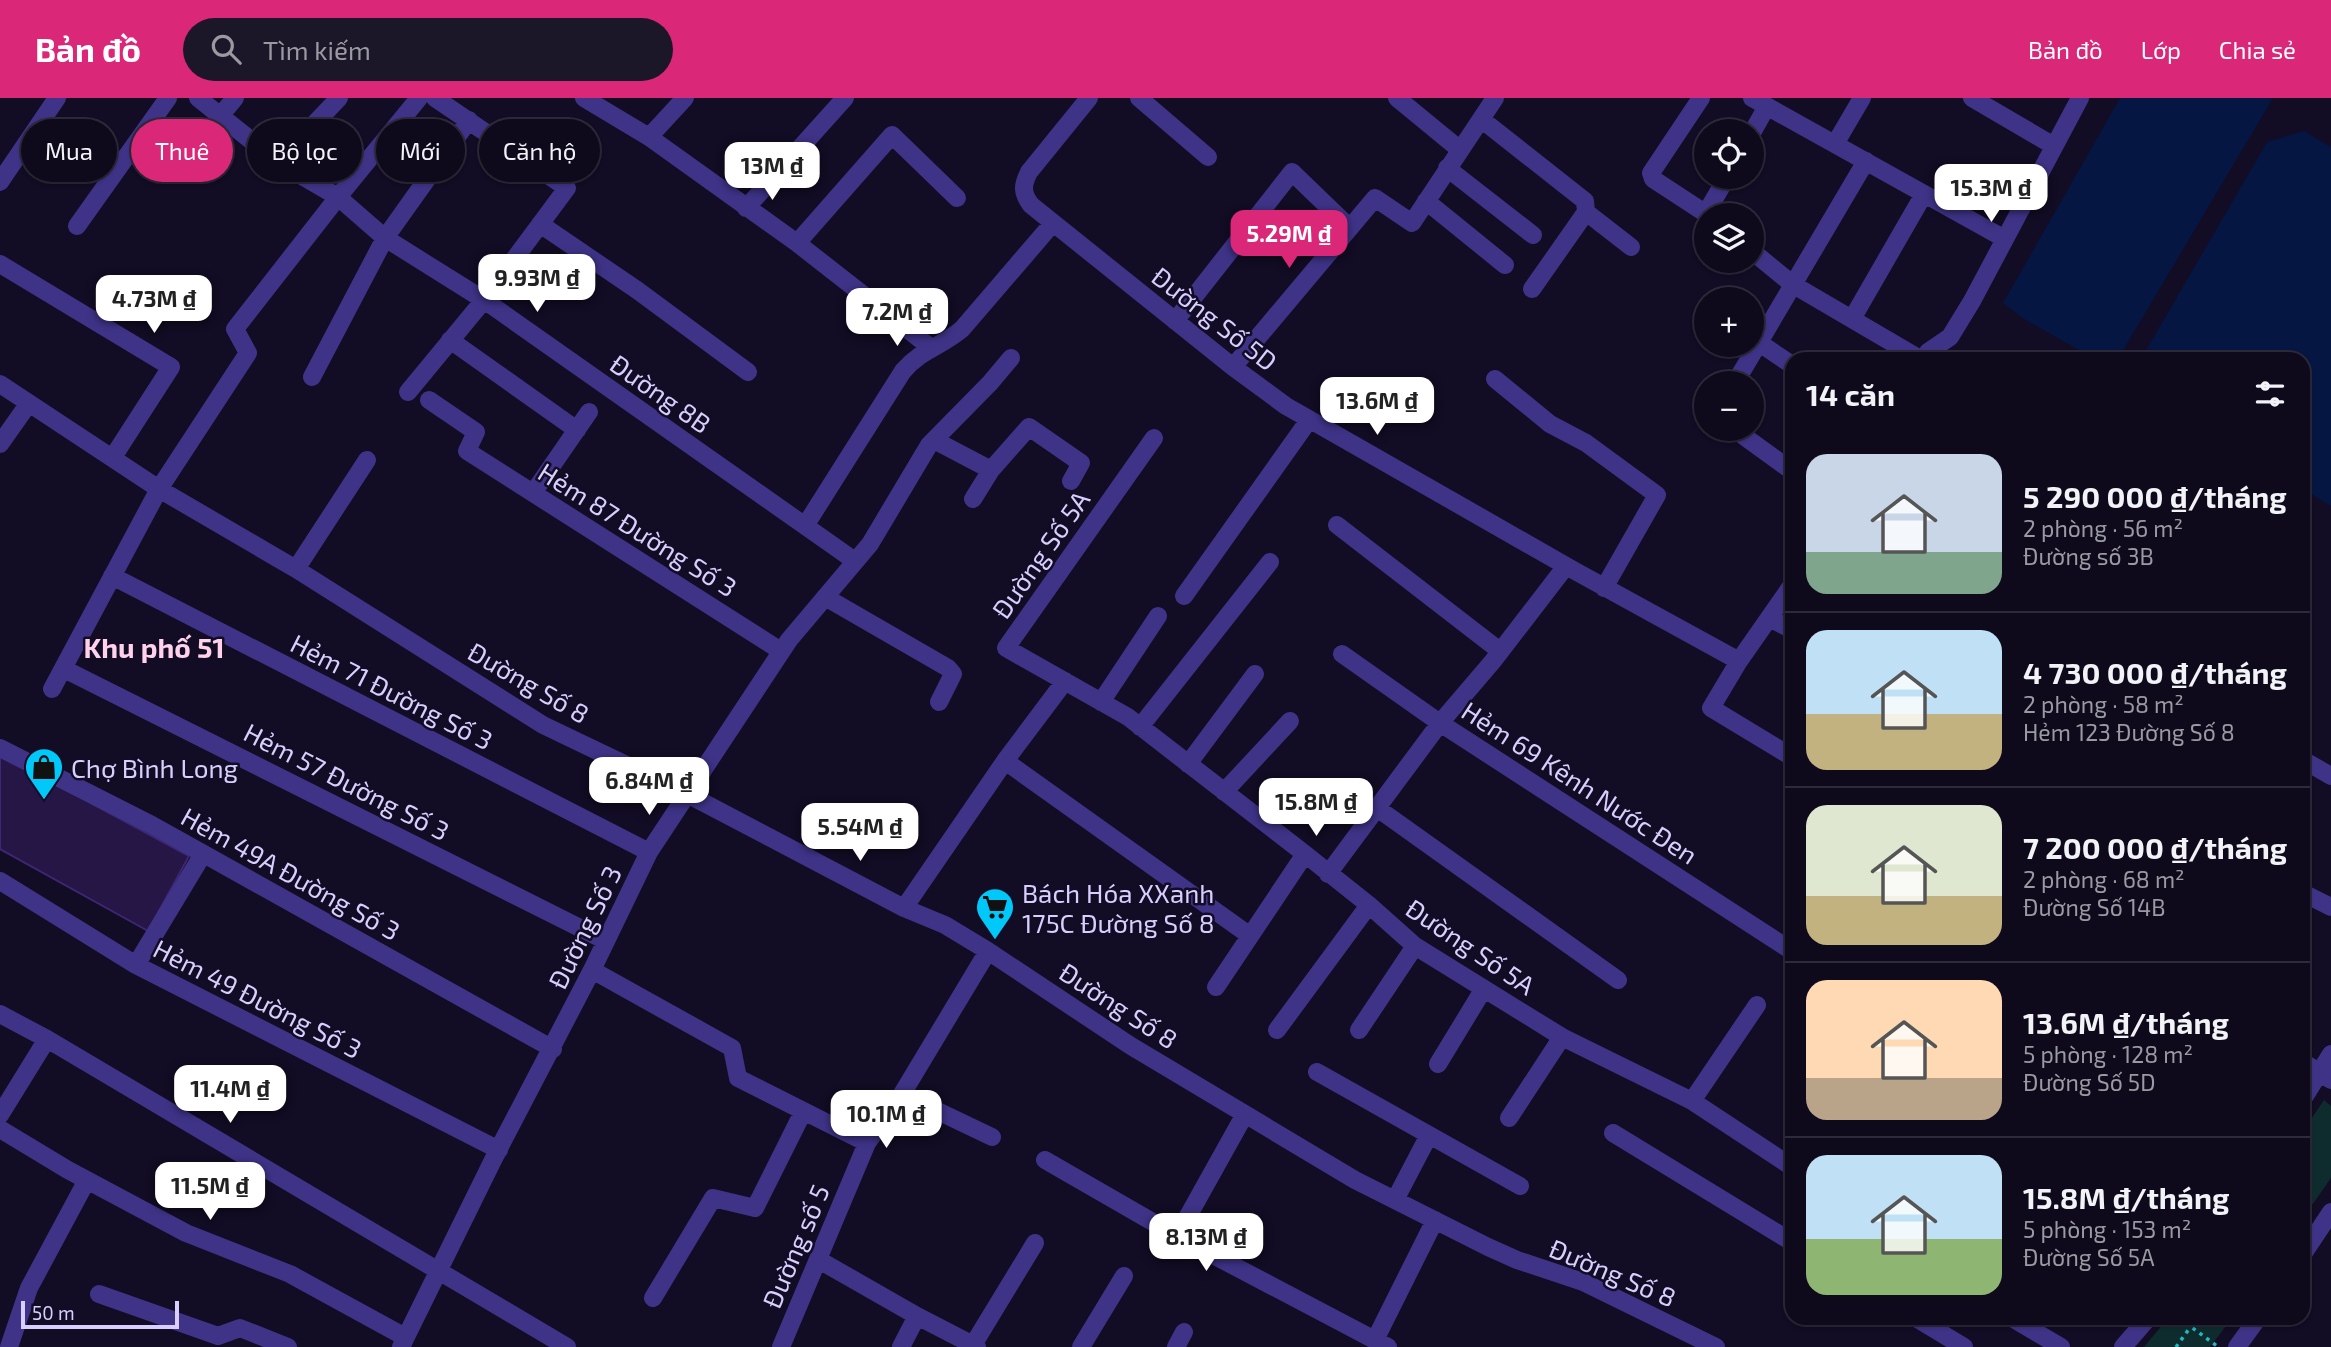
<!DOCTYPE html>
<html lang="vi">
<meta charset="utf-8">
<style>
body{margin:0;font-family:"Exo 2",sans-serif;background:#1c1728;color:#f1f3f6;height:100vh;display:flex;flex-direction:column;font-size:26px;white-space:nowrap}
*{box-sizing:border-box;margin:0}
p{font-size:23px;color:#9b9aa3}
.icon{flex:none;width:38px;height:38px;fill:none;stroke:currentColor;stroke-width:2;stroke-linecap:round;stroke-linejoin:round}
.map{position:relative;flex:1;overflow:hidden}
.sheet{position:absolute;left:1785px;top:254px;width:525px;height:973px;display:flex;flex-direction:column;background:#0e091b;border-radius:21px;box-shadow:0 2px 5px #0004,0 0 0 2px #2e2a3a}
.sheet>*{flex:none}
.hud{position:absolute;left:21px;top:21px;width:665px;height:63px;display:flex;gap:14px}
.buttons{position:absolute;left:1694px;top:21px;display:grid;gap:14px}
.buttons a{display:grid;place-items:center;width:70px;height:70px;border-radius:50%;background:#0e091b;box-shadow:0 2px 5px #0004,0 0 0 2px #2e2a3a;font-size:35px}
.scale{position:absolute;left:21px;bottom:18px;width:158px;box-sizing:border-box;padding-left:7px;border:4px solid #d9cfff;border-top:0;font-size:19px;line-height:24px;white-space:nowrap;color:#d9cfff;-webkit-text-stroke:5px #120c24;paint-order:stroke}
.price{position:absolute;translate:-50% -60px;padding:0 16px;border-radius:14px;background:#fff;color:#222;font-size:23px;line-height:46px;filter:drop-shadow(0 2px 4px #0008)}
.price::after{content:'';position:absolute;left:50%;top:42px;width:21px;height:16px;margin-left:-10px;background:inherit;clip-path:polygon(0 0,100% 0,50% 100%)}
.price.current{background:#db2777;color:#fff}
ul{padding:0;list-style:none}
li{display:flex;align-items:center;gap:21px;height:175px;padding:0 21px}
li+li{border-top:2px solid #2e2a3a}
li span{display:grid;place-items:center;flex:none;width:196px;height:140px;border-radius:21px;color:#555}
li>.icon{margin-inline-start:auto}
span .icon{width:84px;height:84px;fill:#fffc;stroke-width:1}
li b{font-size:30px}
h2{display:flex;justify-content:space-between;align-items:center;height:84px;padding:0 21px;font-size:30px}
.tag{padding:0 24px;border-radius:32px;background:#0e091b;box-shadow:0 2px 5px #0004,0 0 0 2px #2e2a3a;font-size:24px;line-height:63px}
.tag.current{background:#db2777;color:#fff}
header{display:flex;align-items:center;gap:42px;box-sizing:border-box;height:98px;padding:0 35px;background:#db2777;color:#fff}
header strong{font-size:33px}
nav{display:flex;gap:38px;margin-inline-start:auto;font-size:24px}
.search{width:490px;height:63px;background:#1c1728;display:flex;align-items:center;gap:18px;box-sizing:border-box;padding:0 24px;border-radius:38px;color:#9b9aa3;font-size:26px}
.map>svg:first-child{display:block}
.green{fill:#0e2c2e}
.water{fill:#051643}
.building{fill:#251646;stroke:#3d2674;stroke-width:2}
.lines{fill:none;stroke-linecap:round;stroke-linejoin:round}
.path{stroke:#24b9be;stroke-width:3.5;stroke-dasharray:3.5 5;stroke-linecap:butt}
.minor{stroke:#3e3387;stroke-width:18}
.labels{text-anchor:middle;dominant-baseline:central;stroke-width:5;stroke-linejoin:round;paint-order:stroke}
.street-label{font-size:26px;fill:#d9cfff;stroke:#120c24}
.poi-label{font-size:26px;fill:#d9cfff;stroke:#120c24;text-anchor:start}
.neighbourhood-label{font-size:28px;font-weight:bold;fill:#ffd1ea;stroke:#120c24}
</style>
<header>
<strong>Bản đồ</strong>
<div class="search"><svg class="icon" aria-label="search" viewBox="0 0 24 24"><circle cx="10" cy="10" r="6"/><path d="M15 15l6 6"/></svg>Tìm kiếm</div>
<nav><a>Bản đồ</a><a>Lớp</a><a>Chia sẻ</a></nav>
</header>
<div class="map">
<svg width="2331" height="1249" viewBox="0 0 2331 1249">
<rect width="100%" height="100%" fill="#120c24"/>
<path class="green" d="M2324,1002L2331,1008V1080L2303,1120V1033Z
M2168,1220H2232L2210,1249H2144Z"/>
<path class="water" d="M2120,0H2273L2118,261H2095L2024,221L2003,205Z
M2304,33L2331,49V408L2303,391V261H2141L2267,44Z"/>
<path class="building" d="M0,656L189,758L148,833L0,751Z"/>
<g class="lines">
<path class="path" d="M2179,1220L2217,1248
M2176,1249L2197,1220"/>
<path class="minor" d="M198,0L278,64L338,99L385,140L484,202L855,463
M584,0L649,39L797,145L930,249
M1089,0L1029,74C1022,88 1022,95 1031,107L1233,269L1286,308L1575,473L1739,563
M1139,0L1208,59
M1397,0L1459,51
M1701,0L1651,75L1653,81L1708,117
M1752,0L2005,141
M1972,0L2054,48
M221,17L235,0
M1481,21L1585,103L1586,114L1631,149
M1752,35L1767,8
M649,39L685,0
M1835,46L1862,0
M278,64L339,0
M1447,70L1533,137
M0,84L57,0
M1426,103L1505,167
M746,110L845,0
M1706,115L1727,79
M540,126L637,192L748,274
M77,128L168,0
M797,145L892,37L957,100
M1752,153L1792,186L1920,261
M0,166L171,269L113,359
M1532,191L1586,114
M1852,221L1924,96
M1175,223L1292,74L1350,130
M450,242L577,332
M1758,244L1792,267
M1925,261L1928,254L1950,239L1972,203L2080,0
M1233,269L1375,100L1412,125L1495,0
M312,279L385,140L469,22
M1495,281L1550,326L1586,345L1657,397L1604,490
M1735,285L1866,63
M0,286L159,391L296,471L543,627L687,696L904,810L945,827L988,853L1131,948L1355,1082L1488,1149L1517,1162L1583,1184L1716,1249
M408,294L484,202L567,90L435,0
M429,302L476,334L467,353L781,553
M1734,331L1792,373
M1154,340L1006,550L1128,619L1305,756L1369,807L1415,848L1562,939L1692,1003L1792,1069
M934,342L991,372L1029,329L1081,365L1071,383
M0,346L29,305
M533,395L589,314
M973,401L991,372
M1337,427L1500,553
M805,428L903,273C922,251 941,249 962,231L1053,125
M296,471L367,362
M112,478L649,754
M1792,487L1739,563L1711,610L1792,659
M1184,498L1309,322
M825,499L948,570L953,576L939,604
M1770,520L1792,532
M1342,556L1440,625L1792,853
M64,571L606,843
M52,591L159,391L248,255L235,231L338,99L419,0
M1101,604L1158,518
M1140,629L1270,464
M0,650L152,727L553,951
M2303,662L2331,678
M1005,663L1249,837
M1188,666L1255,576
M1224,694L1290,623
M1377,710L1618,882
M1328,776L1440,625L1493,563L1566,468
M0,783L136,867L499,1052
M2303,795L2331,809
M904,810L1005,663L1065,583
M136,867L203,756
M592,872L732,950L738,980L867,1045
M1216,889L1305,756
M0,916L47,941L567,1249
M1277,932L1369,807
M1359,932L1415,848
M2303,964L2331,982
M1438,966L1483,892
M1317,974L1520,1088
M902,996L992,1039
M2303,1001L2331,956
M1692,1003L1757,907
M0,1017L47,941
M1509,1020L1562,939
M0,1031L68,1072L186,1135L290,1176L405,1239
M1613,1035L1792,1144
M1045,1062L1177,1138L1388,1249
M1395,1102L1429,1037
M1177,1138L1245,1016
M2303,1156L2331,1114
M819,1162L917,1218L977,1249
M99,1196L218,1238L240,1230L288,1249
M653,1200L713,1100L755,1110L803,1014
M1916,1220L1964,1249
M2012,1220L2061,1249
M1375,1242L1435,1122
M973,1247L1035,1145
M9,1249L29,1190L87,1082
M401,1249L494,1060L592,872L649,754L789,542L870,446L929,347L990,285L1011,260
M781,1249L867,1045L902,996L988,853
M901,1249L917,1218
M1081,1249L1124,1178
M1176,1249L1184,1234
M2123,1249L2148,1220
M2237,1249L2258,1220"/>
</g>
<defs>
<symbol id="shop-pin" viewBox="-11 -11 22 30"><path d="M0 17L-7.5 6A9.5 9.5 0 1 1 7.5 6Z" fill="#00c9fa" stroke="#120c24"/><path d="M-5-2.5h2.3a2.7 3.5 0 0 1 5.4 0H5L5.5 6h-11ZM-1.5-2.5h3a1.5 2.3 0 0 0-3 0Z" fill="#111"/></symbol>
<symbol id="supermarket-pin" viewBox="-11 -11 22 30"><path d="M0 17L-7.5 6A9.5 9.5 0 1 1 7.5 6Z" fill="#00c9fa" stroke="#120c24"/><path d="M-6-5.5h2.5l.6 2H6L4.5 2H-2.5L-4.4-4H-6ZM-1.5 3.2a1.3 1.3 0 1 0 .1 0ZM3 3.2a1.3 1.3 0 1 0 .1 0Z" fill="#111"/></symbol>
</defs>
<g fill-rule="evenodd">
<use href="#shop-pin" x="22" y="647" width="44" height="60"/>
<use href="#supermarket-pin" x="973" y="787" width="44" height="60"/>
</g>
<g class="labels">
<g class="street-label">
<text transform="translate(1215 220) rotate(38)">Đường Số 5D</text>
<text transform="translate(661 295) rotate(35)">Đường 8B</text>
<text transform="translate(638 431) rotate(32)">Hẻm 87 Đường Số 3</text>
<text transform="translate(1040 456) rotate(-55)">Đường Số 5A</text>
<text transform="translate(529 584) rotate(30)">Đường Số 8</text>
<text transform="translate(392 593) rotate(27)">Hẻm 71 Đường Số 3</text>
<text transform="translate(347 683) rotate(27)">Hẻm 57 Đường Số 3</text>
<text transform="translate(1580 684) rotate(33)">Hẻm 69 Kênh Nước Đen</text>
<text transform="translate(291 775) rotate(29)">Hẻm 49A Đường Số 3</text>
<text transform="translate(584 829) rotate(-64)">Đường Số 3</text>
<text transform="translate(1471 848) rotate(34)">Đường Số 5A</text>
<text transform="translate(258 900) rotate(27)">Hẻm 49 Đường Số 3</text>
<text transform="translate(1119 907) rotate(33)">Đường Số 8</text>
<text transform="translate(795 1148) rotate(-67)">Đường số 5</text>
<text transform="translate(1613 1174) rotate(23)">Đường Số 8</text>
</g>
<g class="poi-label">
<text x="71" y="669">Chợ Bình Long</text>
<text x="1022" y="794">Bách Hóa XXanh<tspan x="1022" dy="30">175C Đường Số 8</tspan></text>
</g>
<g class="neighbourhood-label">
<text x="154" y="549">Khu phố 51</text>
</g>
</g>
</svg>
<div class="buttons">
<a><svg class="icon" aria-label="locate" viewBox="0 0 24 24"><circle cx="12" cy="12" r="6"/><path d="M12 2v4M12 18v4M2 12h4M18 12h4"/></svg></a>
<a><svg class="icon" aria-label="layers" viewBox="0 0 24 24"><path d="M12 4l9 5-9 5-9-5zM3 14l9 5 9-5"/></svg></a>
<a>+</a>
<a>−</a>
</div>
<div class="scale">50 m</div>
<b class="price" style="left:772px;top:104px">13M ₫</b>
<b class="price" style="left:1991px;top:126px">15.3M ₫</b>
<b class="price current" style="left:1289px;top:172px">5.29M ₫</b>
<b class="price" style="left:537px;top:216px">9.93M ₫</b>
<b class="price" style="left:154px;top:237px">4.73M ₫</b>
<b class="price" style="left:897px;top:250px">7.2M ₫</b>
<b class="price" style="left:1377px;top:339px">13.6M ₫</b>
<b class="price" style="left:649px;top:719px">6.84M ₫</b>
<b class="price" style="left:1316px;top:740px">15.8M ₫</b>
<b class="price" style="left:860px;top:765px">5.54M ₫</b>
<b class="price" style="left:230px;top:1027px">11.4M ₫</b>
<b class="price" style="left:886px;top:1052px">10.1M ₫</b>
<b class="price" style="left:210px;top:1124px">11.5M ₫</b>
<b class="price" style="left:1206px;top:1175px">8.13M ₫</b>
<div class="hud">
<a class="tag">Mua</a>
<a class="tag current">Thuê</a>
<a class="tag">Bộ lọc</a>
<a class="tag">Mới</a>
<a class="tag">Căn hộ</a>
</div>
<section class="sheet">
<h2>14 căn<svg class="icon" aria-label="filters" viewBox="0 0 24 24"><path d="M4 7h16M4 17h16"/><circle cx="9" cy="7" r="2"/><circle cx="15" cy="17" r="2"/></svg></h2>
<ul>
<li><span style="background:linear-gradient(#c9d6e8 70%,#7fa58c 0)"><svg class="icon" aria-label="home" viewBox="0 0 24 24"><path d="M3 11l9-7 9 7M6 9v11h12V9"/></svg></span><div><b>5 290 000 ₫/tháng</b><p>2 phòng · 56 m²</p><p>Đường số 3B</p></div></li>
<li><span style="background:linear-gradient(#bfe0f5 60%,#c2b280 0)"><svg class="icon" aria-label="home" viewBox="0 0 24 24"><path d="M3 11l9-7 9 7M6 9v11h12V9"/></svg></span><div><b>4 730 000 ₫/tháng</b><p>2 phòng · 58 m²</p><p>Hẻm 123 Đường Số 8</p></div></li>
<li><span style="background:linear-gradient(#dfe7d0 65%,#c2b280 0)"><svg class="icon" aria-label="home" viewBox="0 0 24 24"><path d="M3 11l9-7 9 7M6 9v11h12V9"/></svg></span><div><b>7 200 000 ₫/tháng</b><p>2 phòng · 68 m²</p><p>Đường Số 14B</p></div></li>
<li><span style="background:linear-gradient(#ffd9b3 70%,#b9a48a 0)"><svg class="icon" aria-label="home" viewBox="0 0 24 24"><path d="M3 11l9-7 9 7M6 9v11h12V9"/></svg></span><div><b>13.6M ₫/tháng</b><p>5 phòng · 128 m²</p><p>Đường Số 5D</p></div></li>
<li><span style="background:linear-gradient(#bfe0f5 60%,#8fb573 0)"><svg class="icon" aria-label="home" viewBox="0 0 24 24"><path d="M3 11l9-7 9 7M6 9v11h12V9"/></svg></span><div><b>15.8M ₫/tháng</b><p>5 phòng · 153 m²</p><p>Đường Số 5A</p></div></li>
</ul>
</section>
</div>
